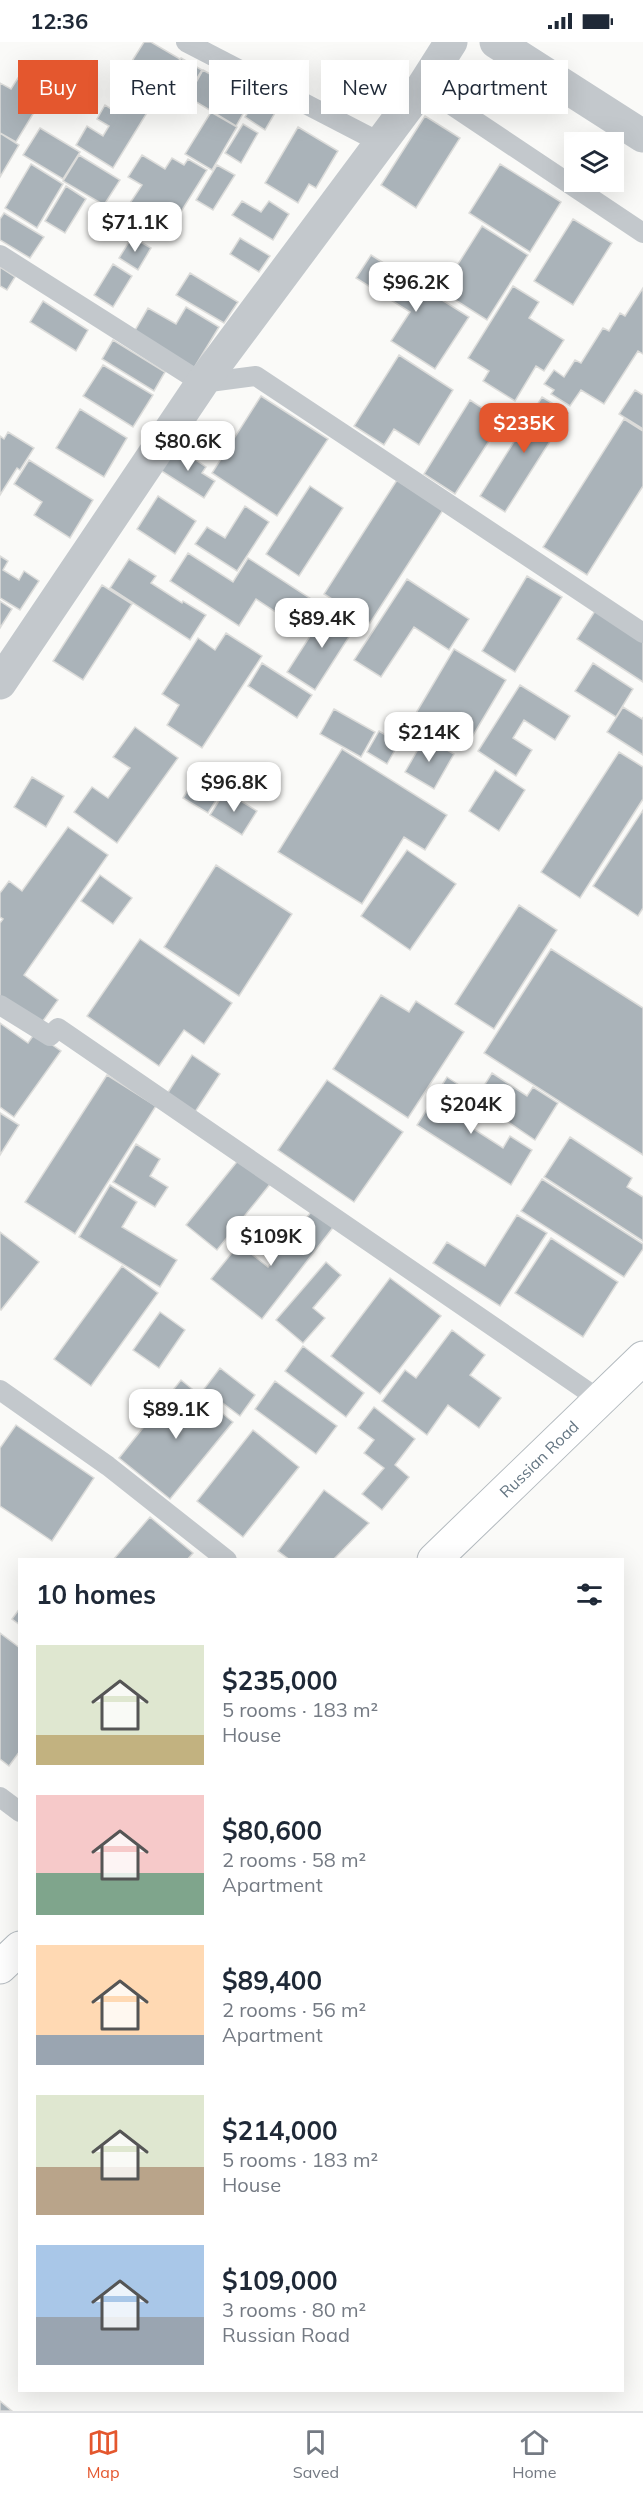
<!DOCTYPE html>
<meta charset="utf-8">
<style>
body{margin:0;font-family:Mulish,sans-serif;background:#f2f2f3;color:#1f2937;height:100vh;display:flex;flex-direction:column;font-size:22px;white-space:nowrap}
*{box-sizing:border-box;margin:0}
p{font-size:20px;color:#747a83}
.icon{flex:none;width:33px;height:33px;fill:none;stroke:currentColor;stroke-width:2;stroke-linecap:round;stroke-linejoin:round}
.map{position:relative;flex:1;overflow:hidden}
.sheet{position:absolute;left:18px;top:1516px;width:606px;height:834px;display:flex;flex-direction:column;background:#fff;border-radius:0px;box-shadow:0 6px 24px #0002}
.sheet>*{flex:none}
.banner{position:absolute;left:18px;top:18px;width:608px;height:54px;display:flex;gap:12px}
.fabs{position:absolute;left:564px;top:90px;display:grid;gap:12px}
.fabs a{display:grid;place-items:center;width:60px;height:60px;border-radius:0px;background:#fff;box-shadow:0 6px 24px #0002;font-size:30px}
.price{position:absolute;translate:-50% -51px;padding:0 14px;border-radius:12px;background:#fff;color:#222;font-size:20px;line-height:39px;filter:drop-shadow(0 2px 3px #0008)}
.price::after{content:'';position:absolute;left:50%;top:36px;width:18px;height:14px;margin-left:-9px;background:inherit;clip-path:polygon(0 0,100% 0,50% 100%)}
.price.selected{background:#e4572e;color:#fff}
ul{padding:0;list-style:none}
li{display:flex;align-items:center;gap:18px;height:150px;padding:0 18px}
li span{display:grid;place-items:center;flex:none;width:168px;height:120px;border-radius:0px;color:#555}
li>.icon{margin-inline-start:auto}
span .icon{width:72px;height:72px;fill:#fffc;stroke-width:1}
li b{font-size:26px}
h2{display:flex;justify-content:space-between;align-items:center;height:72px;padding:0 18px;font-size:26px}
.pill{padding:0 21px;border-radius:0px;background:#fff;box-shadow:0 6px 24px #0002;font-size:21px;line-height:54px}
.pill.selected{background:#e4572e;color:#fff}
.status{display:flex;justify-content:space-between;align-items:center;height:42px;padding:0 30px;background:#fff;direction:ltr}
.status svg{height:16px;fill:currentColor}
.tab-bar{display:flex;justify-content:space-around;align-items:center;height:84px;border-top:2px solid #e0e1e3;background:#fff;font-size:16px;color:#747a83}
.tab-bar a{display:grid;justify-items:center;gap:3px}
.tab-bar .selected{color:#e4572e}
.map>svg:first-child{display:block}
.building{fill:#aab3b9;stroke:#dcdcda;stroke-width:1.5}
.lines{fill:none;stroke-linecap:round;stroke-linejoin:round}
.secondary-casing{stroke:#b3babf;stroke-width:35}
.service{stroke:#c3c8cc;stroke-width:20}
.minor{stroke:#c3c8cc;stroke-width:33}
.tertiary{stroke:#c3c8cc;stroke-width:33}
.secondary{stroke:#fff;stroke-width:33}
.labels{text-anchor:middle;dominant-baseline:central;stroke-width:6;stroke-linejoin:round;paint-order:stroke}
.street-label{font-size:16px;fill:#657683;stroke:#fff}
</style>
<div class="status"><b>12:36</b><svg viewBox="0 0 49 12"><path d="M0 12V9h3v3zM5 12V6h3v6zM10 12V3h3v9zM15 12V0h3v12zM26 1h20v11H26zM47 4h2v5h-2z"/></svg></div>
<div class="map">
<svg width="643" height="2369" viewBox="0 0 643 2369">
<rect width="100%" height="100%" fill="#fafaf8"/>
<path class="building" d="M144,0H151L180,17L113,126L76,103L87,84L103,94L109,84L97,77L105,63L116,70L126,55L120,51L126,41L120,38Z
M181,16L202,28L178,68L158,56Z
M23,28L50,44L16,100L0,91V41L11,47Z
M203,28L252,56L236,84L188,55Z
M255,58L275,71L265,88L245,75Z
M211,70L237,85L212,128L185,112Z
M425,74L460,96L416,166L381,143Z
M243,82L258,91L241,121L225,111Z
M298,85L338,109L316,146L309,142L298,161L265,141Z
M40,86L80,110L63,137L23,113Z
M0,91L19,103L0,135Z
M79,113L120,138L104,163L63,139Z
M142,113L165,127L172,116L184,123L188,117L207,128L169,189L128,164L142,143L128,135Z
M31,122L63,142L37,186L5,166Z
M500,122L561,160L530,210L469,171Z
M217,123L235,133L213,168L196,158Z
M66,144L86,157L65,191L45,179Z
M242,159L261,170L269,159L289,172L273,198L232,173Z
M4,171L44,195L30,216L0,198V177Z
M573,177L612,201L573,263L534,239Z
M482,184L528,213L487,278L441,249Z
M132,195L151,206L138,228L119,216Z
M240,196L270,214L259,230L230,212Z
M371,213L469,275L435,327L391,299L410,270L356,236Z
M113,222L132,234L113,265L94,253Z
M0,225L15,235L7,248L0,244Z
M190,231L238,260L224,281L176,253Z
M513,244L539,260L529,276L564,298L544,329L536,324L515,359L483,339L489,329L468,316Z
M643,246V312L638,309L604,362L581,348L570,364L551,352L554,348L544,342L554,328L564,335L575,318L581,321L603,286L609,289L620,271L625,274Z
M43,259L88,288L76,309L30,280Z
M186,265L219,285L194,326L134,290L148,266L176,282Z
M113,298L165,330L154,349L102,317Z
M399,313L453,348L419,403L394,387L384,403L354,384Z
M103,323L153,353L133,385L83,354Z
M635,348L643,353V387L619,372Z
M261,354L328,397L277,474L212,431Z
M542,355L568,371L505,470L480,454Z
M470,358L502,379L455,452L424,432Z
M80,367L127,396L104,435L56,406Z
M624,377L643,389V444L587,533L543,505Z
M8,390L34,406L20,428L17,426L0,453V394L4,397Z
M175,404L206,425L202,431L215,439L204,456L160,428Z
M29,418L93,458L70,496L34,473L42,460L14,442Z
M397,438L443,468L370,581L324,552Z
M310,444L343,466L299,534L266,512Z
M158,454L196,479L175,512L137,487Z
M245,464L269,480L237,529L195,502L207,485L225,496Z
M188,511L233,540L248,516L322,564L306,590L256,557L239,584L170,539Z
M0,514L8,519L3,528L19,538L24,529L39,539L20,568L0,556Z
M129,517L156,534L151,541L182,561L183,559L206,573L190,598L110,546Z
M527,534L562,555L515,630L482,609Z
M407,537L469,577L449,608L414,585L381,635L354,618Z
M102,543L132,562L83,638L53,619Z
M0,559L12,567L0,586Z
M328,566L356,584L315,648L287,630Z
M595,569L643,600V640L577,597Z
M226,591L262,614L202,706L167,683L179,663L162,652L198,596L215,608Z
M454,607L506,638L468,702L416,671Z
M262,621L312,653L297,676L248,644Z
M593,621L633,647L616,675L575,649Z
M520,643L570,674L555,698L524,678L513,696L532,708L516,734L478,709Z
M623,665L642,677L643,675V713L607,690Z
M334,667L375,690L361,715L320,692Z
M135,685L178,716L117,801L74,770L92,745L108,756L130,726L113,715Z
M379,689L399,701L387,722L367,710Z
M425,695L454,712L434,747L405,730Z
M342,707L447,773L425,808L404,795L362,862L278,810Z
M619,710L643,725V757L580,856L541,830Z
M495,728L525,748L499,789L469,769Z
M198,731L223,747L208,771L183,756Z
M32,735L64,754L46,785L14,765Z
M225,749L257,769L242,793L210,773Z
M643,768V866L638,874L593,844Z
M68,785L108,813L24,933L58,958L40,983L0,954V881L3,877L0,875V851L9,839L22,849Z
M407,808L456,842L410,908L361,874Z
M216,823L292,872L239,954L164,905Z
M100,833L132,856L113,882L81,859Z
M519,863L557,888L494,987L455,962Z
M140,897L232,961L204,1002L184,988L159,1024L87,974Z
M551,907L643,966V1113L484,1011Z
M381,953L409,970L416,959L464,990L408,1076L333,1027Z
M0,981L28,1001L35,991L61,1009L14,1075L0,1065Z
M192,1013L220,1032L195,1070L167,1052Z
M492,1031L527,1054L533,1045L558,1061L535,1098L475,1058Z
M107,1033L156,1064L75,1192L25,1160Z
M447,1035L471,1051L455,1075L503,1106L510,1094L532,1108L511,1143L417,1083Z
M327,1038L403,1090L354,1160L278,1108Z
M0,1071L19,1083L0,1113Z
M570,1095L632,1136L627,1145L643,1155V1199L544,1135Z
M136,1102L160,1117L150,1134L168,1145L155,1165L113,1140Z
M240,1116L271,1141L217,1208L186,1183Z
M542,1137L643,1202V1207L624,1235L521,1169Z
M110,1143L137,1160L122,1185L177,1218L160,1245L79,1195Z
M314,1166L335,1183L262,1277L211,1237L239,1202L268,1225Z
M517,1173L547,1191L500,1264L433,1221L447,1200L485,1224Z
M0,1190L39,1220L1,1268L0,1267Z
M551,1196L618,1240L583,1295L515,1251Z
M326,1220L341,1233L313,1266L325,1276L303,1301L276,1278Z
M122,1224L158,1251L91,1344L54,1317Z
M390,1236L441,1274L380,1352L331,1314Z
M160,1270L185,1288L159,1326L133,1308Z
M452,1288L485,1313L470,1333L501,1356L479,1386L448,1363L427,1393L382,1359L405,1328L416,1336Z
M303,1304L364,1351L346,1375L285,1329Z
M220,1326L255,1353L240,1374L204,1347Z
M181,1338L233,1380L170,1457L119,1416Z
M275,1339L337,1384L316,1412L255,1367Z
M374,1365L415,1397L395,1423L409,1435L382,1468L362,1452L384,1426L364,1411L374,1398L358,1386Z
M16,1383L94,1436L52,1499L0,1464V1406Z
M253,1388L299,1425L243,1495L197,1459Z
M324,1448L369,1481L333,1518H290L278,1509Z
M150,1475L193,1511L187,1518H113Z
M20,1566V1583L12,1577Z
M0,1591L20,1606V1709L9,1724L0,1717Z
M0,2359L12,2369H0Z"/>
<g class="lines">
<defs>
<path id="secondary" d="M434,1518L643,1316
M0,1925L20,1906"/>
</defs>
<use href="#secondary" class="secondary-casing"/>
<path class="service" d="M186,0L381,101
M423,44L643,191
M0,213L202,341L256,334L643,591
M0,963L50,994L58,986L600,1358
M0,1348L108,1424L227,1518
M0,1755L20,1770"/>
<path class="minor" d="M0,641L202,341L423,44L451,0"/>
<path class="tertiary" d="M496,0L643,94"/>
<use href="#secondary" class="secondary"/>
</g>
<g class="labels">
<g class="street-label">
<text transform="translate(539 1417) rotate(-44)">Russian Road</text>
</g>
</g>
</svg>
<div class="fabs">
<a><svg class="icon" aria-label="layers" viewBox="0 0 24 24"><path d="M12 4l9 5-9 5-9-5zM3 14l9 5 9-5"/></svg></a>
</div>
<b class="price" style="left:135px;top:211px">$71.1K</b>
<b class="price" style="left:416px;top:271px">$96.2K</b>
<b class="price selected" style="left:524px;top:412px">$235K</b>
<b class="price" style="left:188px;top:430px">$80.6K</b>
<b class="price" style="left:322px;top:607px">$89.4K</b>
<b class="price" style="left:429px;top:721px">$214K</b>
<b class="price" style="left:234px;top:771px">$96.8K</b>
<b class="price" style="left:471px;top:1093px">$204K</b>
<b class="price" style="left:271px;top:1225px">$109K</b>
<b class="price" style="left:176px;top:1398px">$89.1K</b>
<div class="banner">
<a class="pill selected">Buy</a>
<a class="pill">Rent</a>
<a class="pill">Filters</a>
<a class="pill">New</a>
<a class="pill">Apartment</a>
</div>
<section class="sheet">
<h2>10 homes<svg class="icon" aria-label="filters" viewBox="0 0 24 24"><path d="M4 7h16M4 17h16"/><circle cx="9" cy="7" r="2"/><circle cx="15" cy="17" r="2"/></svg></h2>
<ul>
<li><span style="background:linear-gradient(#dfe7d0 75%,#c2b280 0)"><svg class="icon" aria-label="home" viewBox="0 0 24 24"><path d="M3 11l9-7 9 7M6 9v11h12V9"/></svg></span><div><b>$235,000</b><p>5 rooms · 183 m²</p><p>House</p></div></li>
<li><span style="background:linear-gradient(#f6c9c9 65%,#7fa58c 0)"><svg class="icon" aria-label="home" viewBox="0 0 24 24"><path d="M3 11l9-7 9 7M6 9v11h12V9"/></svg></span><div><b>$80,600</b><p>2 rooms · 58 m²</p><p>Apartment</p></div></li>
<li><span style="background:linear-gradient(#ffd9b3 75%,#9aa5b1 0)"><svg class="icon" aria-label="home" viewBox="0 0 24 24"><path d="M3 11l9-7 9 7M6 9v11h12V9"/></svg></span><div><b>$89,400</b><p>2 rooms · 56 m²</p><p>Apartment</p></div></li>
<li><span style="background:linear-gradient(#dfe7d0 60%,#b9a48a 0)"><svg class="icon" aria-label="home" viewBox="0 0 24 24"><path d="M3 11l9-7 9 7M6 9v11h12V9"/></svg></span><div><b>$214,000</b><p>5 rooms · 183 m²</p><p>House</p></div></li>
<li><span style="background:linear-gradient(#a9c7e8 60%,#9aa5b1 0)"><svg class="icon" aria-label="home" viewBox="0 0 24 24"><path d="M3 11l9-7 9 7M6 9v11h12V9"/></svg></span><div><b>$109,000</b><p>3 rooms · 80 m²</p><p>Russian Road</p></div></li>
</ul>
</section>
</div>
<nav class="tab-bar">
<a class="selected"><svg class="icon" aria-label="map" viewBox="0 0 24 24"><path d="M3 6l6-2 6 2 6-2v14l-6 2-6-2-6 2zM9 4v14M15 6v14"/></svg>Map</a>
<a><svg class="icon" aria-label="saved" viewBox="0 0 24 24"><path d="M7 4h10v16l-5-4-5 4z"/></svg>Saved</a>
<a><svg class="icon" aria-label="home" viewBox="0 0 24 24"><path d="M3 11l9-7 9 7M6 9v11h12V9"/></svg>Home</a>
</nav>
